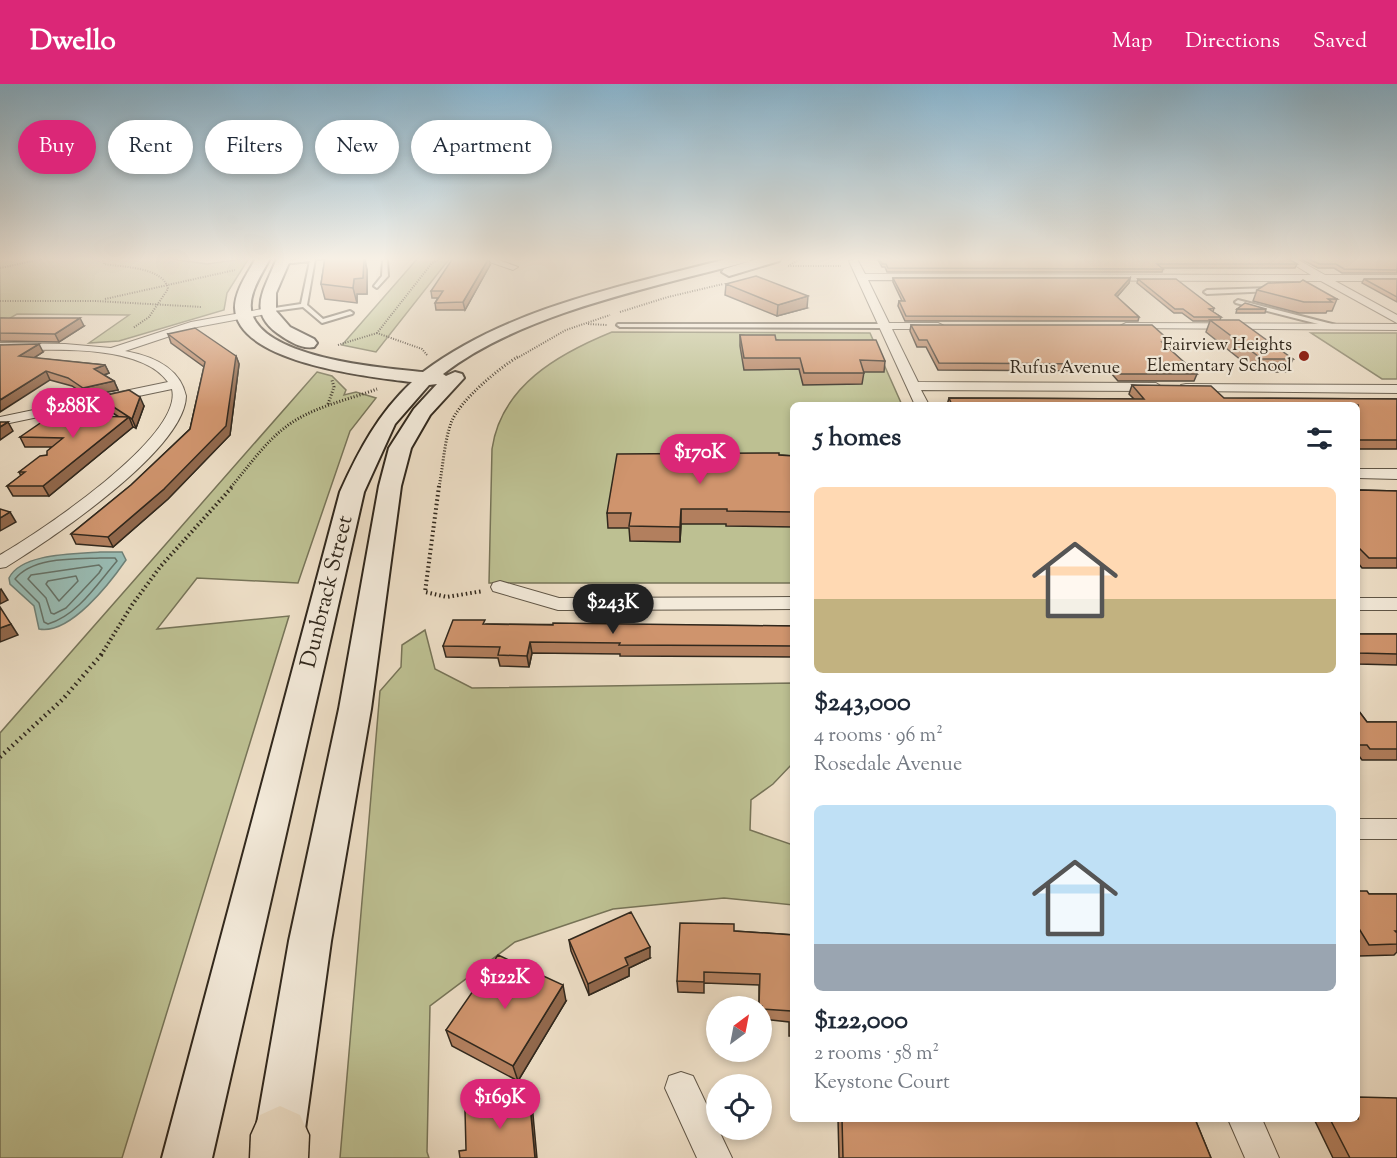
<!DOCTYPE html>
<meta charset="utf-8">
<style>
body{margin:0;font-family:"Sorts Mill Goudy",serif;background:#f2f2f3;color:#1f2937;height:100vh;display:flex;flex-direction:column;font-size:22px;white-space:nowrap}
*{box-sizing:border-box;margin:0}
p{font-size:20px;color:#747a83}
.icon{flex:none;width:33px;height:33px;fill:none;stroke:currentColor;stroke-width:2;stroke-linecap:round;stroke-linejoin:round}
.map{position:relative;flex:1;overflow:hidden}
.drawer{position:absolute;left:790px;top:318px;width:570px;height:720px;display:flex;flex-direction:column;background:#fff;border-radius:9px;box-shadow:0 3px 9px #0003}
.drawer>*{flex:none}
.hud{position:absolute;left:18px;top:36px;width:570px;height:54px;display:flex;gap:12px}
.needle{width:39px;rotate:32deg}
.controls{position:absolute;left:706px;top:912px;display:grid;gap:12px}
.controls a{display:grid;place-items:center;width:66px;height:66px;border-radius:50%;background:#fff;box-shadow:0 3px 9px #0003;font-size:30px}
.price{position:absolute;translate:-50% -51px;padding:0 14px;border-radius:21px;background:#db2777;color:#fff;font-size:20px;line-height:39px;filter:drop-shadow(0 2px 3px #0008)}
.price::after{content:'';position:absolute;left:50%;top:36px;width:18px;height:14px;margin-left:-9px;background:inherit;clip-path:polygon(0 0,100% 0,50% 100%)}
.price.current{background:#222;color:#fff}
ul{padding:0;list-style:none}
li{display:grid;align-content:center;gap:12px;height:318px;padding:0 24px}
li span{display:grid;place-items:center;height:186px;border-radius:9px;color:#555}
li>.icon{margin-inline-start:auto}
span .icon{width:108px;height:108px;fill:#fffc;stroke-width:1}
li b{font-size:26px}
h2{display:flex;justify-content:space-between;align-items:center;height:72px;padding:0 24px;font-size:26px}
.pill{padding:0 21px;border-radius:27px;background:#fff;box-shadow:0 3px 9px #0003;font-size:21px;line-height:54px}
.pill.current{background:#db2777;color:#fff}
header{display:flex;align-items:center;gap:36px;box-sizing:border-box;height:84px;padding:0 30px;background:#db2777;color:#fff}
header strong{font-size:28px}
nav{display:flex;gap:33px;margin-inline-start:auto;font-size:21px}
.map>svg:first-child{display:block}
.green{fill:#bdc092;stroke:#777458;stroke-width:1.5}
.water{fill:#99bcb4;stroke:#6f8178;stroke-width:1.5}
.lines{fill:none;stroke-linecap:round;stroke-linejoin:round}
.shore{stroke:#657268;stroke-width:1.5}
.lane-casing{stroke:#605647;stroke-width:4}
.street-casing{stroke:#605647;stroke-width:2}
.secondary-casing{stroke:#31281d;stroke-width:4}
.highway-casing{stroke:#31281d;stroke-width:3}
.path-far3{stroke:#31281d;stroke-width:2;stroke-dasharray:1 1.5;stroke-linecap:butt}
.path-far2{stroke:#31281d;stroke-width:3;stroke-dasharray:1 2;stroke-linecap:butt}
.path-far1{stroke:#31281d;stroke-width:4;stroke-dasharray:1.5 3;stroke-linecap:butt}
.path{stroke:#31281d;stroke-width:4.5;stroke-dasharray:1.5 4;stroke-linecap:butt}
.lane{fill:#f3eada;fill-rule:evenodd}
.street{fill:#f3eada;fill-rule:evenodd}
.secondary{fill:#f3eada;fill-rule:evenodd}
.highway{fill:#eddec6;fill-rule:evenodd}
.wall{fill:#b27f5e;stroke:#31281d;stroke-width:1.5}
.shaded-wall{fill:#91684c;stroke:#31281d;stroke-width:1.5}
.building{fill:#cf946d;stroke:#31281d;stroke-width:1.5}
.poi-dot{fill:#8f2418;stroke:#f3eada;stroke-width:2}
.labels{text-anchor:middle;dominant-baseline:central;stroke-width:4.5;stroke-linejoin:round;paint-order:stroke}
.far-poi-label{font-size:18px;fill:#31281d;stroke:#f3eada;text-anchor:end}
.far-street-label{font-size:18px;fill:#31281d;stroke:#f3eada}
.street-label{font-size:22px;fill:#31281d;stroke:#f3eada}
</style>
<header>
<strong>Dwello</strong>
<nav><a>Map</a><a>Directions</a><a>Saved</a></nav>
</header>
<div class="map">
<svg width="1397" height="1074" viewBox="0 0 1397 1074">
<rect width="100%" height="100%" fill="#eddec6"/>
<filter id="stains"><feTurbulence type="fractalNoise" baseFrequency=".00333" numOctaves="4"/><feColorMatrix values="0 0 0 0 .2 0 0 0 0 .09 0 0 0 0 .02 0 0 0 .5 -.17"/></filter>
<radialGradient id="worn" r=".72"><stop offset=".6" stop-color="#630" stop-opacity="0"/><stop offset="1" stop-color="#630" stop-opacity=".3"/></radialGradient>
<path class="green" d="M0,174H165L207,180L249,174L227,209L224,226L119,257L89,259L129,231L17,230L0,240Z
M418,174H450L376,268L342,261Z
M612,248L870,249L902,321H794L793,499H489L492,365C501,302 558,270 612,248Z
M1311,249H1397V295H1382Z
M317,288L332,292L346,306L344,311L356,308L376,314L350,347L298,499L197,494L157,545L289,532L122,1074H0V649Z
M425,546L435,585L472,604L793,599V679L773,700L751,716L750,746L793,761V821L724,814L613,825L515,858L430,922L427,1068L429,1074H340L380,607L401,583L402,561Z"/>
<path class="water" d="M100,468H122L126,476C110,499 70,551 39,545L34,522L10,500L9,494C21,469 75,470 100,468Z"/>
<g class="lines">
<path class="shore" d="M100,474H115L117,477C97,500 78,531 48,540L44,538L39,519L15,495C33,473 74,475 100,474Z
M99,481L102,484L99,489L66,524L54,530L51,529L46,514L28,495L31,491Z
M76,492L78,497L59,517L46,500L48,497Z"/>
<defs>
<path id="lane" d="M308,174H333L315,175L307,221L323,235L350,227L353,229L352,230L322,239L303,223L266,228V226L268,225L301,220L310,177L283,180L280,178Z
M383,174H387L388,192L377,204L374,202L382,192Z
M1270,204L1273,206L1272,207L1207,210L1204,208L1207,206Z
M1238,216L1336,241L1337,242L1334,244L1236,219L1235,218Z
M618,240H884L887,242L884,244L620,243L617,241Z"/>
<path id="street" d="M478,174H493L518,183L513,186Z
M1283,174H1295L1325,191H1397V197H1335L1397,231V239L1321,197L868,196L889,239H938L944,242L938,245H892L918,298L1156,299L1162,303L1156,307L921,306L929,321H915L849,177L857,175L865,190L1311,191Z
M268,224L272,225V229L197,243L125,267C152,272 180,283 186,312C185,366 51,455 6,483L0,484V471C38,449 184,353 172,305L0,341V333L168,298C140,258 44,266 0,267V259L65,260L111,264L191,238Z
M1126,239L1397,240V246L1122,244L1120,242Z
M1186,300L1397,301V309L1181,307L1180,304L1181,301Z
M1397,385V395L1358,394V385Z
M500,497L559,514L794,513V525L558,526L493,507L491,503L493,499Z
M1358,514H1397V526H1358Z
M1358,735H1397V755H1358Z
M681,988L693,992L732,1074H697L665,1004L669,992Z
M1228,1035H1262L1279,1074H1245Z"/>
<path id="secondary" d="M256,174H270C263,189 246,211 252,230C267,275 383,284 423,288C511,222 626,202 730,174H752L750,177C654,203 521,229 443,290L446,292L455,288L462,290L464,294L430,331L411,364L401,402L371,625L331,857L301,1074H251L289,857L339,625L379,402L389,364L414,325L437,300L429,301L395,340L364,408L212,1074H162L340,408C359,366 378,330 412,298C371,293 237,279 235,224C235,206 248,189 256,174Z
M277,174H291L276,209V227L290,243L314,255L317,259L314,263C303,265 292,259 283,253C244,229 265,206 277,174Z
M760,174H781L779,177L729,192L722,188L724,185Z"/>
<path id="highway" d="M280,1022L300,1031L309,1051L308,1074H250L251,1051L260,1031Z"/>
</defs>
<use href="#lane" class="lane-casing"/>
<use href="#street" class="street-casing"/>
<use href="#secondary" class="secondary-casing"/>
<use href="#highway" class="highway-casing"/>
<path class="path-far3" d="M97,174L103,175L104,180C122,183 164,183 168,205L149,233L133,244
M790,181L802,174
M788,182H841
M0,184L47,174
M105,215L235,186
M0,217H96L202,223
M620,228L668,213L723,200
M588,240L607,241
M338,261L377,249
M427,271L422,265L377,249L432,179L441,174
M517,274L566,246L610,231"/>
<path class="path-far2" d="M328,320L334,303L332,296
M231,403C249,382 265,358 287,342C312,323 348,316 377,305
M439,403C443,383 444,359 451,339C459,317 499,284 519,272"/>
<path class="path-far1" d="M439,402L425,508L447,513L483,507
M101,571L132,521L160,483L233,402"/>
<path class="path" d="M0,673L63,615L102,570"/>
<use href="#lane" class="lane"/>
<use href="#street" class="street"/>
<use href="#secondary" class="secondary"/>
<use href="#highway" class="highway"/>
</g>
<path class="wall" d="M325,174H365L367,186V210H357V219L325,215L321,200Z
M877,174H1287L1297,180L1295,184H1162L1163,185L1162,188H887L885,183H882Z
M1299,174H1397V189H1342L1334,184H1318Z
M490,181L465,226H436L435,219L438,214H432L431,207Z
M893,194H1130L1129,199L1117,213L1139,233L1138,237H905L898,222L899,217H902L893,198Z
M1138,195L1214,224L1213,228L1221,233L1220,236L1293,275L1287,288H1256L1206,248L1210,237H1193L1182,229H1174L1137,199Z
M1364,195H1397V218L1362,199Z
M726,200L807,224L777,232L725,211Z
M1257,206L1337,215L1332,227H1327L1326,229H1299L1253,217Z
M1237,225H1266L1265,229H1236Z
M0,234L84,242L59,258L0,257Z
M911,241L1171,258L1169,265L1197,290L1194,297H1118L1111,289H1103L1101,287L938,286L926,263H917L910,247Z
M168,250L236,272L239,280L230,351L168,415L113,463L76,460L71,450L131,401L190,345L204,283L171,259Z
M740,251L776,256L885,277L884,288H864L862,300L803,301L799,285L744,286L740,262Z
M0,261L43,268L34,274L105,281L109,289L104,291L114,297L118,306L87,312L72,302L50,296Z
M1132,301L1224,314L1397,315V365H1358V321H947L949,314L1134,315L1129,310Z
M98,313L144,322L136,344L133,343L49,412H13L7,402L21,392L19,388L47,371L51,363H25L20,353L119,333L102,322Z
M779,371L794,372V443L726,442V440H681L680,458L630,457L629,444H608L607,429Z
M1358,406L1397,407V484H1362L1358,479Z
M486,540L794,542V573L620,572V570L532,569L529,583L500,582L498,574L446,573L443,562Z
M1358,550H1397V581L1358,580Z
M1358,626L1367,638H1397V676H1362L1359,672H1358Z
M1358,807L1369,810H1397V868L1394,871L1359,872L1358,869Z
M734,847L794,851V952H789V938L762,935V922H759V901L704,899V909L678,908L677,897Z
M569,856L650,874L629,884V892L589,911L571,867Z
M566,917L518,997L452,962L446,946Z
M838,1035H1195L1211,1074H839Z
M1314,1035H1358L1397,1074H1333Z"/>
<path class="shaded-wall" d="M364,174L367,186V210H357V219L353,204L354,195Z
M489,174L490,181L465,226L463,218Z
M1130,194L1129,199L1114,216L1115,211Z
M808,212L807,224L777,232L778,221Z
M80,234L84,242L59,258L55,250Z
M39,260L43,268L23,281L19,272Z
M236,272L239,280L230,351L168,415L113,463L108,453L164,405Z
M105,281L109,289L98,293L94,285Z
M46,287L50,296L0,328V316Z
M114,297L118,306L87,312L83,304Z
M140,313L144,322L136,344L132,335Z
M129,333L133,343L49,412L43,402Z
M8,338L13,347L0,356V343Z
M681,425V440L680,458V443Z
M10,428L16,438L0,447V434Z
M1,505L8,516L0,520V506Z
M11,540L18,551L0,558V544Z
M530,558L532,569L529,583L527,572Z
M650,863V874L629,884V892L589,911L588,900L625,874Z
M563,901L566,917L518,997L513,982Z
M529,1010L532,1020L537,1074H535Z"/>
<path class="building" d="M325,174H364L363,194L354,195L353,204L321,200Z
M453,174H489L463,218L435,219L443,207H431Z
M879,174H1287L1297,180H1157L1163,185L888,184L886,180H882Z
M1307,174H1397V186L1344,185L1336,180H1319Z
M756,192L808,212L778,221L726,200Z
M893,194H1130L1115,211L1139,233L906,232L899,217H905Z
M1138,195H1176L1214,224L1209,225L1221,233H1194L1183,225H1175Z
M1364,195H1397V213Z
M1303,196L1337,215H1328L1332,218H1304L1257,206L1268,199L1300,198Z
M1245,219L1266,225H1237Z
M0,234H80L55,250L0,249Z
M1210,236H1239L1293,275H1262Z
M911,241H1152L1171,258H1162L1197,290H1120L1113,282H1105L1103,280L939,279L927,256H919Z
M195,244L236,272L226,342L164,405L108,453L71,450L131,401L190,345L205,278L168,250Z
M740,251H775L776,256H876L885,277L860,276L864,289H804L800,274H744Z
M39,260L19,272L105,281L94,285L114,297L83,304L68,294L46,287L0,316V261Z
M1132,301L1211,302L1224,314L1397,315V356H1358V321H952L949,314L1144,315Z
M129,306L140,313L132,335L129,333L43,402H7L25,388H19L40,372L47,371V367L63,354L20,353L52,331L129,333L98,313Z
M0,338H8L0,343Z
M779,369V371L794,372V428L727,427V425H681L680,443L629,442L631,429H607L617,370Z
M1358,406L1397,407V474H1369L1358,463Z
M0,425L10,428L0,434Z
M0,523L11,540L0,544Z
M453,536H485L483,540L553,541V539L794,542V562L619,561L620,559L530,558L527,572L498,571L500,563L443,562Z
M1358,550H1397V570L1358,569Z
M1358,626L1367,638H1397V665H1370L1367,661H1358Z
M1358,807H1367L1369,810H1397V847H1395L1397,849V860L1369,861L1358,843Z
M631,828L650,863L625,874L628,881L588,900L569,856Z
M680,839L734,840V847L794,851V941H791V927L762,925V922H759L760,890L704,888V898L677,897Z
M498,871L563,901L513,982L446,946Z
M529,1010L535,1074H460L459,1067L466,1066L465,1026Z
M1358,1013L1397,1014V1074H1350L1330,1035H1358Z
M842,1035H1195L1211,1074H843Z"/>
<linearGradient id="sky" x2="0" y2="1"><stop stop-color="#88b7d3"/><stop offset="0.54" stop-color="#f7f0e5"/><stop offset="1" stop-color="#f7f0e5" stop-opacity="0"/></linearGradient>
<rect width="1397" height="324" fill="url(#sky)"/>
<circle class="poi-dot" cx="1304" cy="272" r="6"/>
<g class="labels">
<g class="far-poi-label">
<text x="1292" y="262">Fairview Heights<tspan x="1292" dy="21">Elementary School</tspan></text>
</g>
<g class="far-street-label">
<text x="1065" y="285">Rufus Avenue</text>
</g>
<g class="street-label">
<text transform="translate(328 508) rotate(-76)">Dunbrack Street</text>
</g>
</g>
<rect width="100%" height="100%" filter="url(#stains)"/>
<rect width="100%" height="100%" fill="url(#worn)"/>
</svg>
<div class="controls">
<a><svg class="needle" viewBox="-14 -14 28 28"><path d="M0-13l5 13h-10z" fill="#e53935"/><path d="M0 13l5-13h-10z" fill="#747a83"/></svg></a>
<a><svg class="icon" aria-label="locate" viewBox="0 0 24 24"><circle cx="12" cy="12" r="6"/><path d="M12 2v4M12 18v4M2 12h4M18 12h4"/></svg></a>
</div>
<b class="price" style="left:73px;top:355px">$288K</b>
<b class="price" style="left:700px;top:401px">$170K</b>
<b class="price current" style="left:613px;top:551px">$243K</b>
<b class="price" style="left:505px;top:926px">$122K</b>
<b class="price" style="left:500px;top:1046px">$169K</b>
<div class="hud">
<a class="pill current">Buy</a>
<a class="pill">Rent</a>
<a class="pill">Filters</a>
<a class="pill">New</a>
<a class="pill">Apartment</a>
</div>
<section class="drawer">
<h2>5 homes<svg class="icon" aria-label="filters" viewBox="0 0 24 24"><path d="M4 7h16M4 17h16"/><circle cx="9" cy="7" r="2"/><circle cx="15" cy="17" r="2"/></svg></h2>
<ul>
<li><span style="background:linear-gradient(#ffd9b3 60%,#c2b280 0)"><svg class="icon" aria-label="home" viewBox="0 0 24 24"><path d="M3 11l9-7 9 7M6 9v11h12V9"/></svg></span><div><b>$243,000</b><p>4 rooms · 96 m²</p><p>Rosedale Avenue</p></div></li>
<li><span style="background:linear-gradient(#bfe0f5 75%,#9aa5b1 0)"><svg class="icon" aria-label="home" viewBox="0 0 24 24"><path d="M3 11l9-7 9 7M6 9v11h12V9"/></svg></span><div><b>$122,000</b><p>2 rooms · 58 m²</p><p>Keystone Court</p></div></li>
</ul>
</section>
</div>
